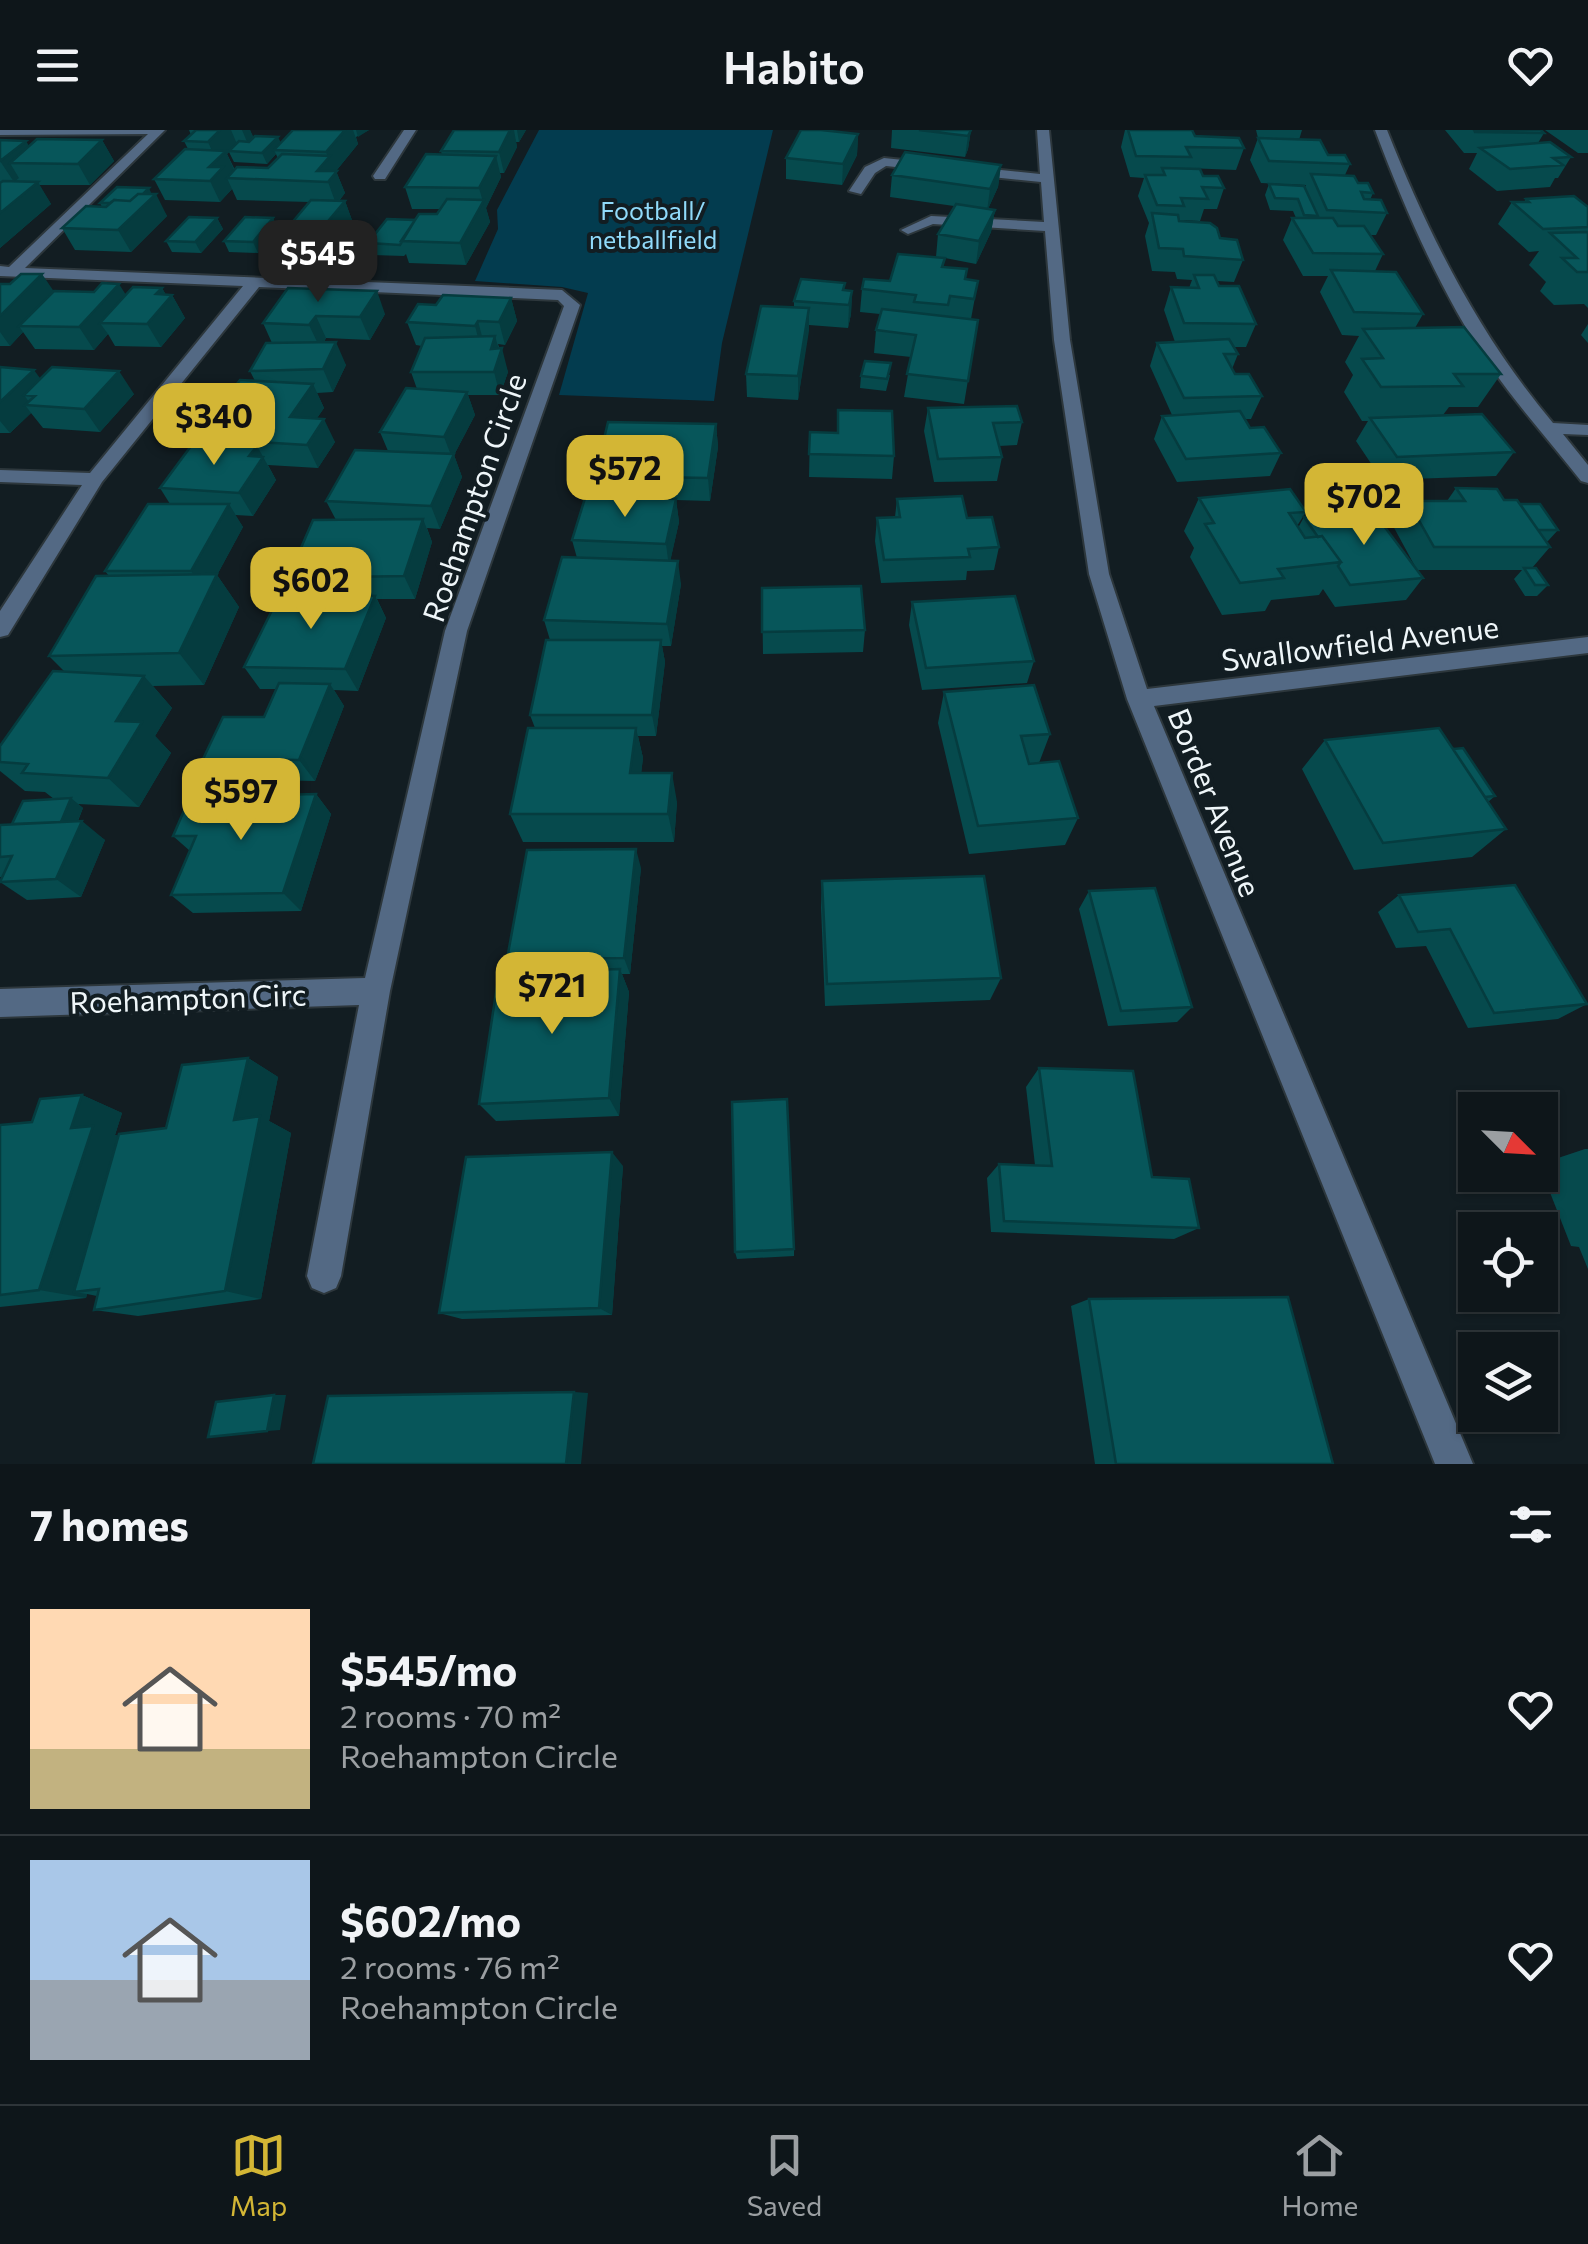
<!DOCTYPE html>
<meta charset="utf-8">
<style>
body{margin:0;font-family:Commissioner,sans-serif;background:#1c2327;color:#f1f3f6;height:100vh;display:flex;flex-direction:column;font-size:38px;white-space:nowrap}
*{box-sizing:border-box;margin:0}
p{font-size:32px;color:#9b9fa2}
.icon{flex:none;width:55px;height:55px;fill:none;stroke:currentColor;stroke-width:2;stroke-linecap:round;stroke-linejoin:round}
.map{position:relative;height:1334px;overflow:hidden}
.panel{display:flex;flex-direction:column;background:#0e161a;flex:1}
.panel>*{flex:none}
.needle{width:65px;rotate:114deg}
.tools{position:absolute;left:1458px;top:962px;display:grid;gap:20px}
.tools a{display:grid;place-items:center;width:100px;height:100px;border-radius:0px;background:#0e161a;box-shadow:0 2px 8px #0004,0 0 0 2px #2e3539;font-size:50px}
.price{position:absolute;translate:-50% -85px;padding:0 22px;border-radius:20px;background:#d3b635;color:#111;font-size:32px;line-height:65px;filter:drop-shadow(0 2px 5px #0008)}
.price::after{content:'';position:absolute;left:50%;top:60px;width:30px;height:22px;margin-left:-15px;background:inherit;clip-path:polygon(0 0,100% 0,50% 100%)}
.price.active{background:#222;color:#fff}
ul{padding:0;list-style:none}
li{display:flex;align-items:center;gap:30px;height:250px;padding:0 30px}
li+li{border-top:2px solid #2e3539}
li span{display:grid;place-items:center;flex:none;width:280px;height:200px;border-radius:0px;color:#555}
li>.icon{margin-inline-start:auto}
span .icon{width:120px;height:120px;fill:#fffc;stroke-width:1}
li b{font-size:42px}
h2{display:flex;justify-content:space-between;align-items:center;height:120px;padding:0 30px;font-size:42px}
header{display:flex;justify-content:space-between;align-items:center;height:130px;padding:0 30px;background:#0e161a;font-size:45px;font-weight:600}
.dock{display:flex;justify-content:space-around;align-items:center;height:140px;border-top:2px solid #2e3539;background:#0e161a;font-size:28px;color:#9b9fa2}
.dock a{display:grid;justify-items:center;gap:5px}
.dock .active{color:#d3b635}
.map>svg:first-child{display:block}
.green{fill:#033c4f}
.lines{fill:none;stroke-linecap:round;stroke-linejoin:round}
.minor-casing{stroke:#2d373c;stroke-width:4}
.minor{fill:#536984;fill-rule:evenodd}
.wall{fill:#064a4d;fill-rule:evenodd}
.shaded-wall{fill:#053c3f}
.building{fill:#07565a;stroke:#053c3f;stroke-width:2.5}
.labels{text-anchor:middle;dominant-baseline:central;stroke-width:8;stroke-linejoin:round;paint-order:stroke}
.far-park-label{font-size:25px;fill:#90dafa;stroke:#121d22}
.street-label{font-size:30px;fill:#eff6f9;stroke:#121d22}
</style>
<header><svg class="icon" aria-label="menu" viewBox="0 0 24 24"><path d="M4 6h16M4 12h16M4 18h16"/></svg>Habito<svg class="icon" aria-label="heart" viewBox="0 0 24 24"><path d="M12 20l-8-8c-3-5 5-10 8-4 3-6 11-1 8 4z"/></svg></header>
<div class="map">
<svg width="1588" height="1334" viewBox="0 0 1588 1334">
<rect width="100%" height="100%" fill="#121d22"/>
<path class="green" d="M539,0H773L722,213L714,271L559,265L588,163L562,157L475,151L498,99L497,80Z"/>
<g class="lines">
<defs>
<path id="minor" d="M0,0H165L25,138L562,160L580,175L467,501L390,861L341,1146L336,1158L324,1163L312,1158L307,1146L359,875L0,887V859L365,848L445,501L564,176L558,170L259,157L102,352L8,505L0,507V481L82,355L0,352V340L90,343L243,156L0,146V136L9,137L148,4L0,5Z
M404,0H416L385,49H375L373,46Z
M1037,0H1049L1070,210L1109,444L1147,559L1588,507V523L1154,576L1473,1334H1435L1127,569L1089,444L1054,210L1045,101L933,94L908,104L901,100L931,86L1044,92L1041,52L886,36L875,43L861,64L849,61L865,37L884,28L1040,44Z
M1375,0H1387C1429,106 1479,205 1553,293L1588,295V305L1563,304L1588,335V353L1581,351C1551,313 1518,276 1490,236C1441,163 1406,82 1375,0Z"/>
</defs>
<use href="#minor" class="minor-casing"/>
<use href="#minor" class="minor"/>
</g>
<path class="wall" d="M189,0H250L253,8L281,13L293,0H369L356,7L358,14L336,41L345,63L339,71H345L353,93L333,118L299,117L290,95L309,72L237,70L232,59L220,72L165,70L154,49L188,19L184,11L191,5ZM229,22L234,32L267,34L276,24L278,29L268,38L235,40L227,24Z
M454,0H526L519,12H516L517,17L504,43H500L501,47L486,78L490,92L466,135L409,133L406,124L404,126L372,125L368,113L415,90L437,84L440,79H412L405,57L442,25L441,21Z
M892,0H971L968,19L965,27L891,18Z
M1125,0H1192L1195,6L1244,18L1236,40L1187,38L1224,58L1217,79H1204L1200,91L1179,90L1220,108L1243,130L1234,152L1217,151L1219,156L1256,194L1246,217H1234L1238,224L1232,239L1235,244L1262,266L1251,289H1245L1250,298L1281,323L1270,346L1177,352L1154,309L1162,286L1172,285L1150,236L1157,213L1175,212L1164,180L1171,157L1189,158L1192,150L1177,149L1175,142L1152,141L1145,106L1149,93L1138,66L1144,48L1130,47L1121,17Z
M1256,0H1302L1299,10L1350,34L1345,45L1373,63L1370,70L1387,83L1376,105H1370L1383,124L1375,141L1423,184L1415,198L1501,244L1478,277H1449L1443,285L1514,322L1496,346L1382,350L1356,311L1368,291H1362L1344,262L1353,245L1345,232L1359,206L1342,205L1320,162L1328,146H1303L1283,110L1292,88H1296L1293,81L1270,80L1265,65L1269,54L1305,57L1306,55L1261,53L1250,30L1258,8Z
M1445,0H1541L1544,3L1538,13L1571,27L1558,48H1555L1550,57L1497,61L1469,39L1477,23H1464Z
M1545,0H1588V23H1578Z
M858,4L857,25L842,55L786,49V28Z
M0,10L30,16L102,10L114,31L90,55H39L51,74L0,118V53L2,52H0Z
M1001,35L998,57L988,79L995,80L991,102L976,134L945,128L943,137L965,149L978,151L971,189L978,190L964,274L904,267L911,227L874,223L876,200L880,184L860,182L862,159L890,151L936,127L938,104L954,76L890,67L892,45Z
M152,64L167,86L131,122L75,120L62,98L102,77L100,73Z
M1526,69L1588,77V178L1584,174L1554,175L1540,161L1546,152L1529,135L1539,121L1529,122L1498,94L1512,72H1524Z
M217,88L223,99L201,123L172,122L166,111Z
M273,88L278,100L258,123L229,122L224,111Z
M845,153L844,160L852,161L851,184L848,198L809,195L798,270L747,267L746,244L794,177V171Z
M0,154L54,161L126,164L162,158L166,165H172L185,188L161,217L115,216L108,204L94,220L35,219L23,202L10,216H0Z
M288,158L385,184L370,210L326,208L324,212L346,235L333,262L317,263L324,278L317,288L335,312L318,338L268,335L276,350L253,386L235,385L243,397L217,445L239,477L204,555L153,556L172,578L155,606L171,623L139,677L78,674L83,678L78,691L105,710L81,767L27,770L0,752L3,747H0V695L12,694L54,669L45,662L25,661L0,641V616L64,541L49,526L109,446L105,441L170,374L160,358L197,312L194,308L255,251L250,241L272,213L263,193Z
M511,168L517,191L505,215L498,214L508,242L500,265H468L475,285L454,325L462,347L440,399L427,398L432,412L415,469H377L386,488L358,561L334,560L344,576L315,651L222,649L203,629L264,587L276,559H260L244,537L298,465L288,448L336,390L326,371L388,321L380,302L417,259L411,242L422,216L416,215L407,192L436,175Z
M1588,194V213L1581,205Z
M0,237L40,248L134,264L100,302L43,298L31,283L10,303H0Z
M890,245L886,261L860,258L861,246Z
M928,278L1022,292L1017,315L999,316L1002,327L997,351L934,352L924,301Z
M716,294L718,317L710,371L676,370L679,392L670,431L681,454L671,516H662L665,532L656,606H638L643,628L641,643L677,672L674,712H523L510,684L535,598L530,585L550,510L544,490L577,428L572,410L600,366L595,346Z
M810,302L894,326L892,349L809,347Z
M1456,358L1520,374L1558,400L1548,411H1546L1550,417L1532,438L1548,455L1537,466H1525L1514,449L1522,440H1417L1392,394L1408,371H1447Z
M1199,368L1306,382L1297,396L1298,398L1304,387L1423,448L1406,470L1335,477L1323,459L1319,465L1271,470L1265,481L1222,485L1190,427L1194,418L1184,401Z
M897,369L967,388L999,417L994,440L967,441L966,450L881,453L875,411L877,388L895,387Z
M762,458L865,500L863,522L763,524Z
M912,472L1034,531L1027,553L922,560L909,495Z
M944,562L1050,604L1039,633L1078,688L1065,715L969,724L938,593Z
M1325,610L1453,619L1495,666L1488,672L1506,699L1472,727L1354,740L1302,639Z
M316,664L331,684L301,781L193,783L171,765L190,721L173,706Z
M641,738L630,844H622L629,862L619,986L496,991L479,974L516,843L507,829Z
M822,751L1001,848L990,870L825,876L821,777Z
M1089,761L1192,877L1177,892L1108,896L1079,779Z
M1399,765L1587,874L1558,889L1468,898L1426,816L1396,818L1378,782Z
M248,928L278,947L269,991L291,1003L261,1169L138,1186L94,1180L97,1166L87,1164L86,1168L0,1177V995L32,992L82,965L122,983L115,1005L119,1006L166,998Z
M1039,938L1152,1047L1199,1098L1174,1109L991,1102L987,1048L999,1034L1035,1035L1026,957Z
M1585,1019H1588V1139L1579,1117L1571,1116L1540,1037V1034Z
M623,1036L612,1185L462,1189L439,1183Z
M794,1119V1126L737,1129L735,1122Z
M1089,1169L1333,1334H1095L1071,1176Z"/>
<path class="shaded-wall" d="M220,0H231L237,14L227,24L235,42L227,48L232,59L220,72L210,51L209,37L216,30L208,12Z
M242,0H250L254,8L248,14Z
M345,0H353L358,14L336,41L345,63L336,74L328,52L317,41L328,28L326,22Z
M356,0H369L358,7Z
M510,0H514L517,17L504,43L499,22Z
M517,0H526L519,12Z
M971,0L968,19L965,27L968,6Z
M858,4L857,25L842,55L843,34Z
M278,7L283,17L274,20L276,24L267,34L262,23Z
M102,10L114,31L90,55L78,34Z
M26,11L39,32L10,33L19,48L14,52L0,31Z
M496,26L501,47L486,78L490,92L466,135L460,113L483,72L479,58Z
M1001,35L998,57L987,81L990,59Z
M38,52L51,74L0,118V83Z
M149,58L153,67L156,64L167,86L131,122L118,100L132,74Z
M345,71L353,93L333,118L324,96Z
M995,80L991,102L976,134L979,111Z
M217,88L223,99L201,123L195,112Z
M273,88L278,100L258,123L253,112Z
M42,144L57,166L19,196L23,202L10,216L0,202V186Z
M119,154L133,176L100,193L108,204L94,220L79,197Z
M162,158L168,169L172,165L185,188L161,217L147,194L156,164Z
M377,161L385,184L370,210L360,187Z
M852,161L851,184L848,198L849,175Z
M511,168L517,191L505,215L499,192Z
M809,178V201L798,270V246Z
M316,186L326,208L320,218L309,195Z
M478,191L484,214L481,219L475,196Z
M495,206L500,223L502,218L508,242L500,265L494,242L491,219Z
M336,212L346,235L333,262L323,239Z
M34,240L51,263L35,266L24,265L32,276L25,275L31,283L10,303L0,291V272Z
M119,241L134,264L100,302L84,279Z
M313,254L324,278L302,310L290,287Z
M467,262L475,285L454,325L462,347L440,399L431,376L452,328L444,307Z
M324,289L335,312L318,338L307,315Z
M716,294L718,317L710,371L708,348Z
M257,316L276,350L253,386L239,363L249,326Z
M676,369L679,392L669,437L666,414Z
M229,374L243,397L217,445L239,477L204,555L179,523L207,464L191,441Z
M423,389L432,412L415,469L404,446Z
M678,431L681,454L671,516L667,494Z
M375,466L386,488L358,561L345,539Z
M661,510L665,532L656,606L652,585Z
M144,546L172,578L155,606L171,623L139,677L108,648L116,591Z
M330,554L344,576L315,651L299,630Z
M636,598L643,628L638,672L630,643Z
M672,643L677,672L674,712L668,684Z
M316,664L331,684L301,781L283,763Z
M71,668L83,678L72,704L60,694Z
M82,691L105,710L81,767L56,749Z
M636,719L641,738L630,844L624,828Z
M620,839L629,862L619,986L609,968Z
M248,928L278,947L269,991L291,1003L261,1169L225,1161L234,990Z
M82,965L122,983L115,1005L133,1012L74,1162L87,1164L86,1168L39,1160L71,998Z
M612,1022L623,1036L612,1185L599,1178Z
M574,1262L588,1263L581,1334H566Z
M274,1265H286L280,1300L267,1301Z"/>
<path class="building" d="M196,0H220L208,12L184,11Z
M293,0H345L326,22L274,20Z
M454,0H510L499,22L441,21Z
M801,0H821L858,4L843,34L786,28Z
M919,0H971L968,6Z
M1128,0H1192L1195,6L1239,8L1244,18L1186,17L1191,27L1136,26Z
M1474,0H1541L1544,3L1475,2Z
M255,6L278,7L262,23L229,21L239,11L249,12Z
M1258,8L1320,10L1328,25H1345L1350,34L1269,31Z
M37,9L102,10L78,34L10,33Z
M0,10L26,11L0,31Z
M1550,12L1571,27L1553,28L1563,35L1510,39L1480,18Z
M185,19L226,21L209,37H223L210,51L154,49Z
M905,22L1001,35L990,59L892,45Z
M282,24L330,26L317,41H337L328,52L227,48L237,37L268,38Z
M426,24L496,26L479,58L405,57Z
M1162,38L1200,39L1203,46H1218L1224,58L1202,57L1208,69L1181,68L1184,76L1157,75L1145,45H1165Z
M1311,44L1354,46L1358,53H1368L1373,63L1361,62L1364,69L1381,70L1387,83L1327,80Z
M3,51L38,52L0,83V53Z
M1269,54L1304,56L1318,86L1304,85L1298,69L1275,68Z
M117,57L149,58L143,64H138L130,71L114,70L110,73H100Z
M138,64H156L118,100L62,98L86,76L106,77L114,70L130,71Z
M1574,66L1588,77V97L1543,99L1512,72H1529L1526,69Z
M447,69L484,70L460,113L401,111L419,84H437Z
M311,70L345,71L324,96L290,95Z
M956,74L995,80L979,111L938,104Z
M1152,83L1178,85L1179,91L1210,93L1217,98L1220,108L1237,110L1243,130L1184,126L1183,119L1159,118Z
M189,87L217,88L195,112L166,111Z
M245,87L273,88L253,112L224,111Z
M1292,88H1333L1338,96H1364L1383,124L1313,123Z
M387,89L415,90L400,115L368,113Z
M1588,102V142H1577L1562,128H1577L1550,103Z
M898,124L945,128L942,137L967,139L965,149L978,151L974,169L950,166L948,175L914,172L916,165L862,159L864,149L890,151Z
M1331,140L1396,142L1423,184L1354,182Z
M21,144H42L0,186V154H10Z
M1194,145H1214L1219,156H1239L1256,194L1184,193L1171,157L1199,158Z
M801,149L845,153L843,160L852,161L849,175L794,171Z
M102,153L119,154L79,197L19,196L54,161L94,162Z
M133,157L162,158L156,164L172,165L147,194L100,193Z
M288,158L377,161L360,187L316,186L309,195L263,193Z
M443,165L511,168L499,192L478,191L475,196L407,192L418,174L436,175Z
M761,176L809,178L798,246L746,244Z
M882,179L978,190L968,251L907,244L916,205L876,200Z
M1464,197L1501,244H1454L1463,256L1381,257L1362,229L1383,228L1363,199Z
M495,206L491,219L502,218L494,242H411L425,208Z
M1229,209L1238,224H1224L1235,244H1249L1262,266L1184,268L1157,213Z
M336,212L323,239L250,241L266,213Z
M865,231L891,233L887,249L861,246Z
M0,237L34,240L0,272Z
M52,237L119,241L84,279L25,275L35,266L24,265Z
M240,250L313,254L290,287L324,289L307,315L194,308Z
M406,258L467,262L444,307L380,302Z
M1017,276L1022,292L993,293L1002,327L938,329L928,278Z
M838,280L892,281L894,326L809,324L810,302L838,303Z
M1240,281L1250,298L1264,297L1281,323L1186,329L1162,286Z
M1482,284L1514,322L1397,327L1370,288Z
M608,292L716,294L708,348L595,346Z
M194,312L257,316L249,326L263,327L239,363L160,358Z
M355,320L454,324L431,376L326,371Z
M1456,358L1497,359L1504,370H1517L1550,417H1434L1408,371H1465Z
M1290,359L1306,382L1289,383L1305,408L1322,406L1341,432L1278,439L1284,448L1240,453L1205,394L1214,393L1199,368Z
M586,365L676,369L666,414L572,410Z
M962,366L967,388L992,387L999,417L968,419L970,427L884,430L877,388L900,387L897,369Z
M148,374H229L191,441H105Z
M1520,374H1540L1558,400H1538Z
M1372,380L1423,448L1350,455L1338,436L1341,432L1322,406L1318,407L1304,387Z
M423,389L404,446L288,448L313,390Z
M562,427L678,431L667,494L544,490Z
M1524,438H1536L1548,455H1535Z
M217,444L179,523L49,526L96,446Z
M861,456L865,500L762,502V458Z
M280,464L375,466L345,539L244,537Z
M1015,466L1034,531L926,538L912,472Z
M546,510H661L652,585H530Z
M53,541L144,546L116,591L142,592L108,648L22,643L28,634L0,632V616Z
M279,553L330,554L299,630L203,629L223,587H264Z
M1034,555L1050,604L1021,606L1029,634L1059,631L1078,688L978,696L944,562Z
M528,598H636L630,643H672L668,684H510Z
M1439,598L1506,699L1383,713L1325,610Z
M1463,618L1495,666L1485,667L1453,619Z
M316,664L283,763L171,765L196,706H173L190,667Z
M71,668L61,692L12,694L23,671Z
M82,691L56,749L0,752L12,726L0,727V695Z
M636,719L624,828L507,829L527,720Z
M984,746L1001,848L827,854L822,751Z
M1515,755L1587,874L1494,883L1450,799L1418,802L1399,765Z
M1155,758L1192,877L1121,881L1089,761Z
M620,839L609,968L479,974L499,843Z
M248,928L234,990L260,986L225,1161L94,1180L99,1159L74,1162L119,1004L166,998L182,935Z
M1039,938L1133,941L1152,1047L1189,1049L1199,1098L1004,1091L999,1034L1052,1036Z
M82,965L71,998L93,996L39,1160L0,1165V995L32,992L40,969Z
M787,969L794,1119L735,1122L732,972Z
M612,1022L599,1178L439,1183L466,1027Z
M1288,1167L1333,1334H1116L1089,1169Z
M574,1262L566,1334H313L328,1266Z
M274,1265L267,1301L208,1307L216,1272Z"/>
<g class="labels">
<g class="far-park-label">
<text x="653" y="80">Football/<tspan x="653" dy="29">netballfield</tspan></text>
</g>
<g class="street-label">
<text transform="translate(473 367) rotate(-71)">Roehampton Circle</text>
<text transform="translate(1360 512) rotate(-7)">Swallowfield Avenue</text>
<text transform="translate(1216 672) rotate(68)">Border Avenue</text>
<text transform="translate(188 867) rotate(-2)">Roehampton Circ</text>
</g>
</g>
</svg>
<div class="tools">
<a><svg class="needle" viewBox="-14 -14 28 28"><path d="M0-13l5 13h-10z" fill="#e53935"/><path d="M0 13l5-13h-10z" fill="#9b9fa2"/></svg></a>
<a><svg class="icon" aria-label="locate" viewBox="0 0 24 24"><circle cx="12" cy="12" r="6"/><path d="M12 2v4M12 18v4M2 12h4M18 12h4"/></svg></a>
<a><svg class="icon" aria-label="layers" viewBox="0 0 24 24"><path d="M12 4l9 5-9 5-9-5zM3 14l9 5 9-5"/></svg></a>
</div>
<b class="price active" style="left:318px;top:175px">$545</b>
<b class="price" style="left:214px;top:338px">$340</b>
<b class="price" style="left:625px;top:390px">$572</b>
<b class="price" style="left:1364px;top:418px">$702</b>
<b class="price" style="left:311px;top:502px">$602</b>
<b class="price" style="left:241px;top:713px">$597</b>
<b class="price" style="left:552px;top:907px">$721</b>
</div>
<section class="panel">
<h2>7 homes<svg class="icon" aria-label="filters" viewBox="0 0 24 24"><path d="M4 7h16M4 17h16"/><circle cx="9" cy="7" r="2"/><circle cx="15" cy="17" r="2"/></svg></h2>
<ul>
<li><span style="background:linear-gradient(#ffd9b3 70%,#c2b280 0)"><svg class="icon" aria-label="home" viewBox="0 0 24 24"><path d="M3 11l9-7 9 7M6 9v11h12V9"/></svg></span><div><b>$545/mo</b><p>2 rooms · 70 m²</p><p>Roehampton Circle</p></div><svg class="icon" aria-label="heart" viewBox="0 0 24 24"><path d="M12 20l-8-8c-3-5 5-10 8-4 3-6 11-1 8 4z"/></svg></li>
<li><span style="background:linear-gradient(#a9c7e8 60%,#9aa5b1 0)"><svg class="icon" aria-label="home" viewBox="0 0 24 24"><path d="M3 11l9-7 9 7M6 9v11h12V9"/></svg></span><div><b>$602/mo</b><p>2 rooms · 76 m²</p><p>Roehampton Circle</p></div><svg class="icon" aria-label="heart" viewBox="0 0 24 24"><path d="M12 20l-8-8c-3-5 5-10 8-4 3-6 11-1 8 4z"/></svg></li>
</ul>
</section>
<nav class="dock">
<a class="active"><svg class="icon" aria-label="map" viewBox="0 0 24 24"><path d="M3 6l6-2 6 2 6-2v14l-6 2-6-2-6 2zM9 4v14M15 6v14"/></svg>Map</a>
<a><svg class="icon" aria-label="saved" viewBox="0 0 24 24"><path d="M7 4h10v16l-5-4-5 4z"/></svg>Saved</a>
<a><svg class="icon" aria-label="home" viewBox="0 0 24 24"><path d="M3 11l9-7 9 7M6 9v11h12V9"/></svg>Home</a>
</nav>
